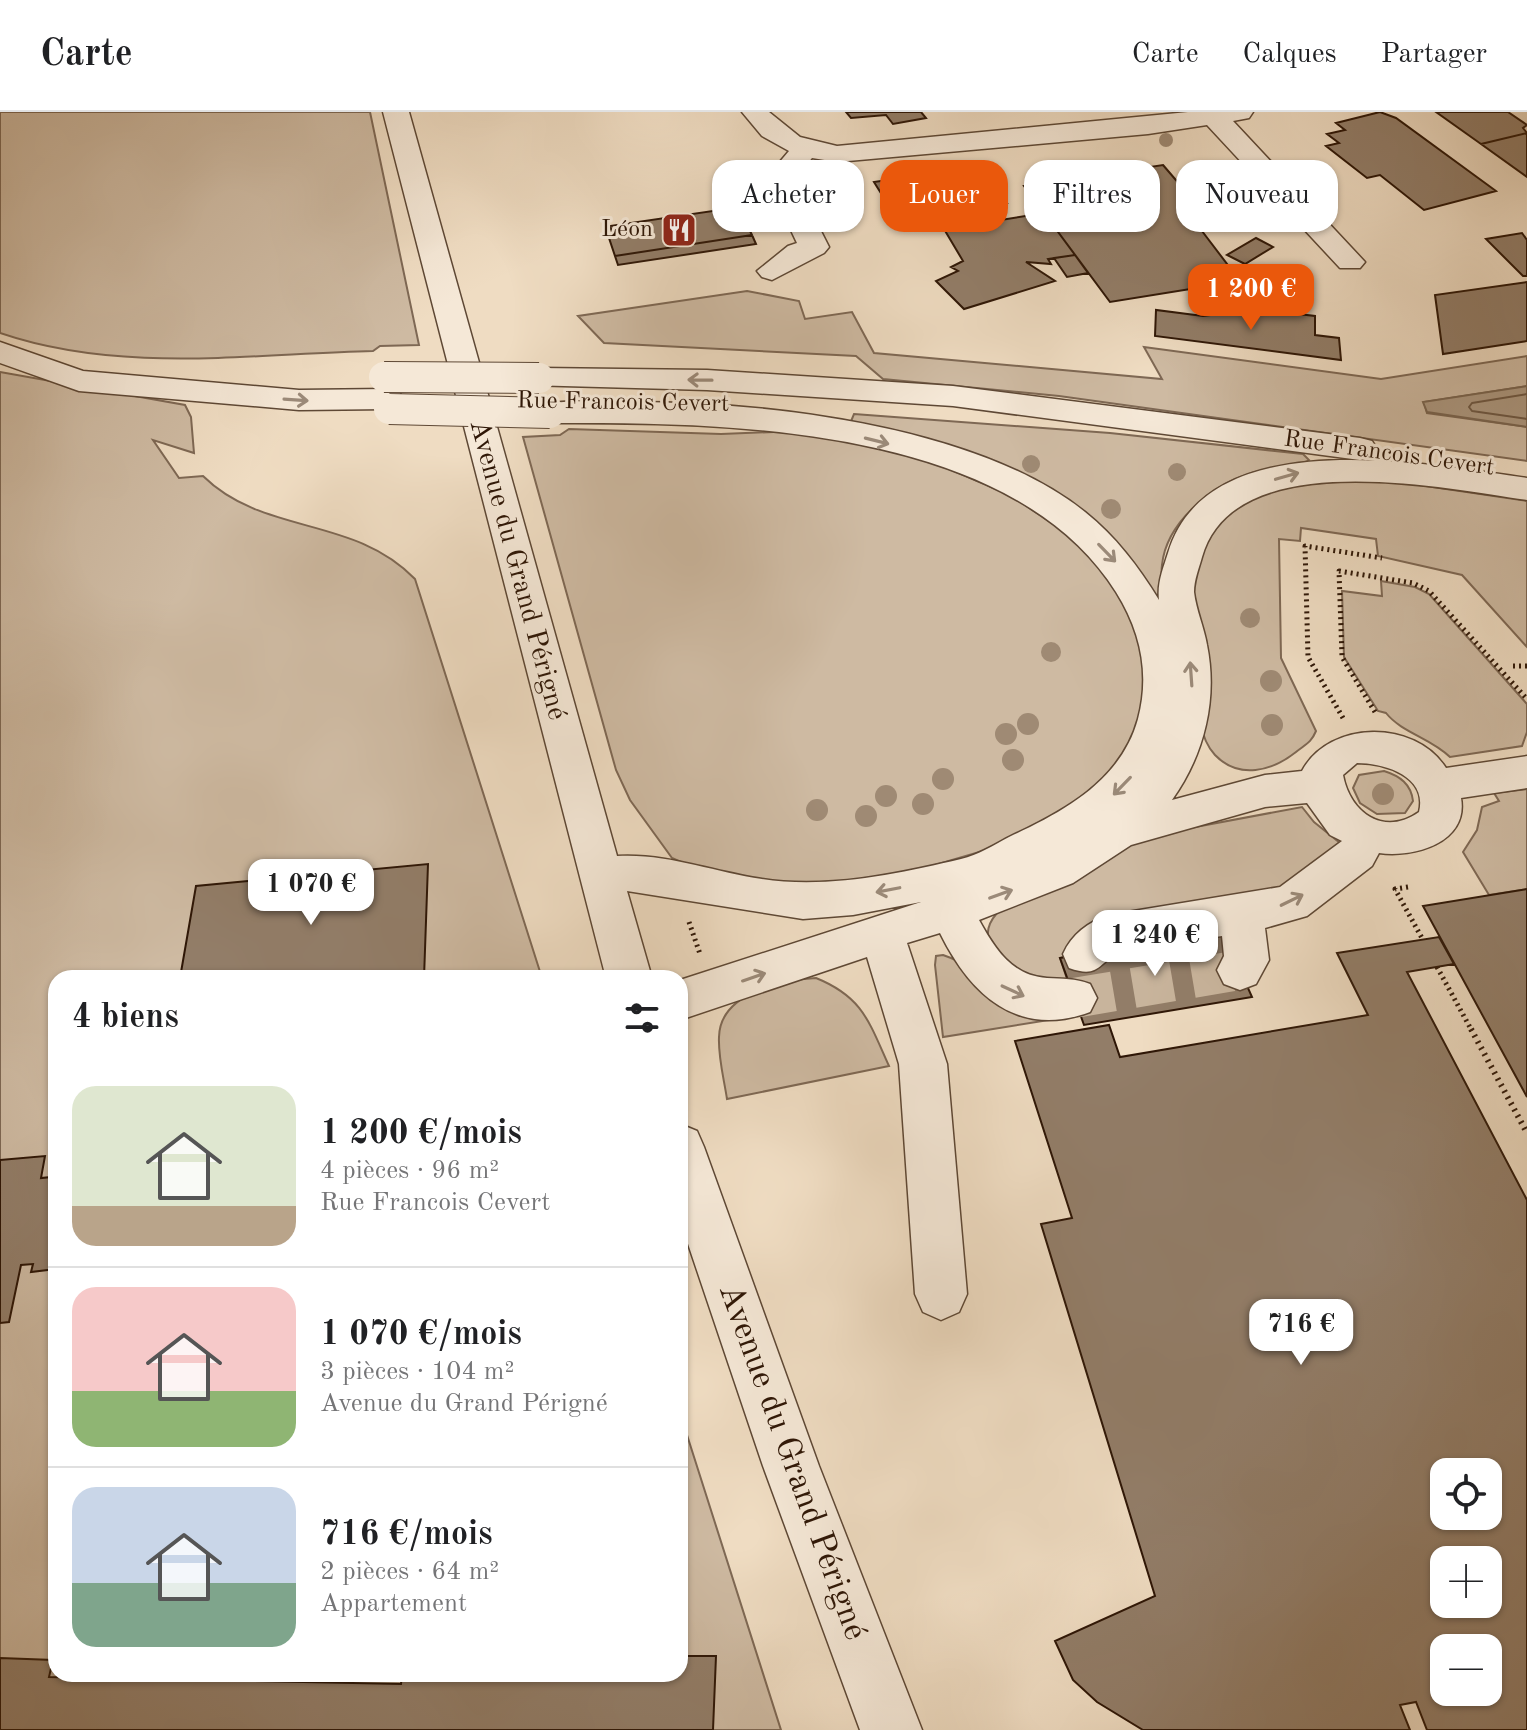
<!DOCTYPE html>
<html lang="fr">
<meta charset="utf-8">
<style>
body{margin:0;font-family:"Old Standard TT",serif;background:#f6f6f6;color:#202124;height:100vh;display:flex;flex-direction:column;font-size:30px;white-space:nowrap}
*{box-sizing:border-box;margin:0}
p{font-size:26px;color:#757577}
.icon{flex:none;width:44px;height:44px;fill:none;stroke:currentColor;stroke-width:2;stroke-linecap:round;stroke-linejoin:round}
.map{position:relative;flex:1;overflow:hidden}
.details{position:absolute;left:48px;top:858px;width:640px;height:712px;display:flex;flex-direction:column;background:#fff;border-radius:24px;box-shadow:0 2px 6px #0004}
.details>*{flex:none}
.hud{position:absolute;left:712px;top:48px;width:694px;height:72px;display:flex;gap:16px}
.fabs{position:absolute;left:1430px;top:1346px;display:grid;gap:16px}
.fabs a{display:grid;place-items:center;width:72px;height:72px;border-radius:16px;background:#fff;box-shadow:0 2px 6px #0004;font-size:40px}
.price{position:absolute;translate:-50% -68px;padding:0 18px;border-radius:16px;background:#fff;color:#222;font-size:26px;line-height:52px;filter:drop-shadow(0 2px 4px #0008)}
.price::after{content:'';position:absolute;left:50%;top:48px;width:24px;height:18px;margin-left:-12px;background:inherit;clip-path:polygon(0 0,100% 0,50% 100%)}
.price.on{background:#ea580c;color:#fff}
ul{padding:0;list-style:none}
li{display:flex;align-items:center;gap:24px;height:200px;padding:0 24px}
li+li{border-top:2px solid #e0e0e0}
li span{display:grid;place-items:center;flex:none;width:224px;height:160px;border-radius:24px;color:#555}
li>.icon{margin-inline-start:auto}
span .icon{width:96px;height:96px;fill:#fffc;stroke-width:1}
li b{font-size:34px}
h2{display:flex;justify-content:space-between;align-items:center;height:96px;padding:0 24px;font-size:34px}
.chip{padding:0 28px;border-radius:24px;background:#fff;box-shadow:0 2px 6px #0004;font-size:28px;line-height:72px}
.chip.on{background:#ea580c;color:#fff}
header{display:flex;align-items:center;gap:48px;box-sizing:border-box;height:112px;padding:0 40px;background:#fff;border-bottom:2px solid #e0e0e0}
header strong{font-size:38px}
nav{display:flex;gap:44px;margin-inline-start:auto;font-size:28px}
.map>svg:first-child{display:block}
.green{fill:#cebaa2;stroke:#7e6854;stroke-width:2}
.water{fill:#ad9982;stroke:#7a6550;stroke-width:2}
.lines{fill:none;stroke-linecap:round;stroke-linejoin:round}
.shore{stroke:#6e5844;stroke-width:2}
.building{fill:#927d68;stroke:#2e1606;stroke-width:2;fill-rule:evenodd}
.minor-tunnel{stroke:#c8b49c;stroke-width:40;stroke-dasharray:40 20;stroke-linecap:butt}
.minor-casing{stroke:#5e4835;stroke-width:3}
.path-far1{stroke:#2e1606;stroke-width:5;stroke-dasharray:2 4;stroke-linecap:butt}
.path{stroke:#2e1606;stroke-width:6;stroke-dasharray:2 5;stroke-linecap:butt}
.minor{fill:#f5e8d7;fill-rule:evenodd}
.minor-bridge-casing{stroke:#5e4835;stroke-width:32;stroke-linecap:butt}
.minor-bridge{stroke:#f5e8d7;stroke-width:30}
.tree{fill:#9f8a74}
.oneway{stroke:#9b8a79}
.labels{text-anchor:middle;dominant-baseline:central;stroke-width:6;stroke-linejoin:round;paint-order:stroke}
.far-poi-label{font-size:24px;fill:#2e1606;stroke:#f5e8d7;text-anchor:end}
.far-street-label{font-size:24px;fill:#2e1606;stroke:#f5e8d7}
.street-label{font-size:28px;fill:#2e1606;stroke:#f5e8d7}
.near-street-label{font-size:34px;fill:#2e1606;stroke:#f5e8d7}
</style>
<header>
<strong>Carte</strong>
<nav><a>Carte</a><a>Calques</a><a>Partager</a></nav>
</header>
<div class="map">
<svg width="1527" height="1618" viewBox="0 0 1527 1618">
<rect width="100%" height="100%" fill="#efdcc2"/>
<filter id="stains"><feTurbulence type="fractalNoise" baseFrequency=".0025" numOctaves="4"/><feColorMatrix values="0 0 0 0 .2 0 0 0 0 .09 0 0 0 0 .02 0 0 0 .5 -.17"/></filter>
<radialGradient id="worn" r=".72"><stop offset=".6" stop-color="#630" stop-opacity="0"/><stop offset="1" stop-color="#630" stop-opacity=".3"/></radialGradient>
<path class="green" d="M0,0H370L419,233L380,234L373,239C249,242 120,262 0,221Z
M747,179L799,189L805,207L852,200L874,241L1162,267L1144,235L1381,267L1527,244V274L1424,290L1427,301L1527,315V349L1059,284L883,267L856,244L604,231L578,204Z
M0,260L185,293L191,305L194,341L153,328L179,366L203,364C264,424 353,403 415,467L542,866H56V1562H680V1301L781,1618H0Z
M854,302L1110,321L1303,342L1309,348C1294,357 1267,355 1249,362C1211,374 1166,411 1162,453C1160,467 1164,483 1165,497L1107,425L849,314Z
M569,317L721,322L798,319L923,346L994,372L1103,446L1145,527L1144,605L1115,657L1092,680L1000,734L911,760L799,776L692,755L672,746L630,688L616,658L523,325L560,323Z
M1378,367L1527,389V535L1462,463L1378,444L1376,427L1301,416L1300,429L1279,427L1281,546L1316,619C1311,631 1306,632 1296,640C1272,659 1239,668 1215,643C1194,621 1198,577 1195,549C1193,527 1186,498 1189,476C1207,372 1293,372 1378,367Z
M1381,469L1415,475L1429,482L1527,592V620L1522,634L1450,645C1431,626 1402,621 1386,601L1378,599L1344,545L1342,479L1382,484Z
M1384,659C1400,664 1411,672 1413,689L1405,701L1377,702L1360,691L1353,676L1359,663Z
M1527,677V777L1489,783L1463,740L1477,718L1482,695L1499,689L1494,681Z
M1302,695L1314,710L1340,731L1298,772L1060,846L1067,867L1035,872L990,841C986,820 986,811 1002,796L1115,737L1174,719Z
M943,843L951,846L1080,903L943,925L935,853L936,844Z
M816,866C863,885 869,910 889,954L727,987C724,967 718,945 719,925C720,881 781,868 816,866Z"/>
<path class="water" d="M1527,274V315L1427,300L1423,290Z"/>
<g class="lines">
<path class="shore" d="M1527,282L1472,291L1469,295L1472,299L1527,307"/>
</g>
<path class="building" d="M846,0H921L926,6L893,12L886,3L851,6Z
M1380,0L1396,6L1496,79L1424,98L1380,63L1367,66L1326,34L1339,31L1327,22L1345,18L1336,11Z
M1436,0H1508L1527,13L1523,16L1527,21L1481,32Z
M1527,21V65L1481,32Z
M1163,53L1211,109L1217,108L1223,115L1202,119L1240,169L1110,190L1024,74Z
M982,54L1007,91L897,107L874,70Z
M1250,88L1260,98L1243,101L1233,90Z
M733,96L737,104L742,103L752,123L615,144L608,123H613L610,114Z
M1044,101L1075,143L1048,147L1051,152L1026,150L1055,169L964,197L936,169L958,159L951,155L963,149L944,117Z
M1522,121L1527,128V164H1523L1486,127Z
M752,123L756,132L618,153L615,144Z
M1256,126L1273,135L1245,152L1227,143Z
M1075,143L1088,161L1067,165L1054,146Z
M1527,170V229L1443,242L1435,183Z
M1256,197L1315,204V223L1339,226L1341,248L1155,224L1156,198L1203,204Z
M428,752L424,866H180L196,774Z
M1527,777V985L1423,794Z
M1223,820L1252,885L1084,913L1060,846Z
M1439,825L1454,852L1407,860L1527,1088V1618H1427L1416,1590L1400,1593L1410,1618H1143L1097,1590L1073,1568L1055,1529L1155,1484L1041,1112L1072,1106L1015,929L1109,913L1120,945L1368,903L1337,841ZM1444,1360H1488V1404H1444ZM1444,1448H1488V1492H1444ZM1444,1536H1488V1580H1444Z
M45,1044L41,1066L51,1065L56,1044V1157L31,1160L33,1152L21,1153L9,1210L0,1211V1048Z
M680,1544H716L713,1618H0V1546L53,1548L49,1565L401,1572L402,1562H680Z"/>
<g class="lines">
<path class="minor-tunnel" d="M1074,886L1240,858"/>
<defs>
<path id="minor" d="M383,0H409L617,744C667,741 714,760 762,767C826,777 898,762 961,747C978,743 994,733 1009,725C1063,700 1121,669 1138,607C1150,562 1141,520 1116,480C1011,313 725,310 550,311L538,308L534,301L538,294C565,287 596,290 623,290C760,289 975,312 1085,400C1116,425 1138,454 1159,488C1157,471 1163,457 1168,441C1207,309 1426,352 1527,366V388C1442,376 1234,332 1202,445C1199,456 1194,468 1194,480C1196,498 1204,515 1207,533C1218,588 1204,643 1172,688L1265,663L1302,659C1329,608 1415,607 1446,656L1527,644V676L1461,686C1469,731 1413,746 1379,741L1372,754L1307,804L1265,816L1269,848L1256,872L1240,878L1224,872L1217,858L1224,844L1222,824C1198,828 1138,831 1120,840C1097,851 1100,867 1069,856L1063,842C1072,822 1088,810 1109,803L1280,775L1342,729L1330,723L1307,691L1265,695L1131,733L1073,771L979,808C995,837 1012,864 1047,866C1063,867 1075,866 1090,872L1097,886L1090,900C1017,927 970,882 940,821L907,831L947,952L967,1182L959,1200L941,1208L923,1200L915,1182L899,952L867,845L680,908V868L921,790L853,803L803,807L627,779L652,866H606ZM1357,651C1384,651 1428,664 1419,700C1384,725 1350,701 1343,663Z
M742,0H769L800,25L837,34L1188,0H1253L1249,6L1233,9L1365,150L1360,156H1340L1207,13L1148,22L837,50L812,46L800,60L799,76L829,135L824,141L772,168L762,165L757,159L788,134L797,131L771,76L772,59L789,39L762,24Z
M0,230L83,259L299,278L388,277L399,280L404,287L399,294L388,297L299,298L79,279L0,251Z
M539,256L707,258L953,274L1360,326L1372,329L1377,337L1372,345L1360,348L953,294L707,278L528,273L523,266L528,259Z
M680,1012L697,1019L704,1035L819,1354L922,1618H860L763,1354L680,1108Z"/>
</defs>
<use href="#minor" class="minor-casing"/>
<path class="path-far1" d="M1513,554H1527
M1375,600L1342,545L1339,459L1413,471L1429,479L1527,587
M1343,606L1308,545L1305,434L1382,446
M1408,775L1395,777L1423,828
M689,810L700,842
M1437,855L1472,919"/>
<path class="path" d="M1471,917L1527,1021"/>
<use href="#minor" class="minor"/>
<defs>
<path id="minor-bridge" d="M384,265L539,266
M389,297L550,301"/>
</defs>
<use href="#minor-bridge" class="minor-bridge-casing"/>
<use href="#minor-bridge" class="minor-bridge"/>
</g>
<g class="tree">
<circle cx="1166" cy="28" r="7"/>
<circle cx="1313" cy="71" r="8"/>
<circle cx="1031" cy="352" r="9"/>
<circle cx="1177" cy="360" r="9"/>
<circle cx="1111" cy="397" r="10"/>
<circle cx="1250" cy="506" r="10"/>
<circle cx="1051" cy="540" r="10"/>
<circle cx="1271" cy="569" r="11"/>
<circle cx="1028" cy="612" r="11"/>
<circle cx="1272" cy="613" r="11"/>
<circle cx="1006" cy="622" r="11"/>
<circle cx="1013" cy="648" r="11"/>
<circle cx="943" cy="667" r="11"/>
<circle cx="1383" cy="682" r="11"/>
<circle cx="886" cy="684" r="11"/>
<circle cx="923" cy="692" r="11"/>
<circle cx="817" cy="698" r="11"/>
<circle cx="866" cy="704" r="11"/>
</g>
<defs><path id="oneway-shaft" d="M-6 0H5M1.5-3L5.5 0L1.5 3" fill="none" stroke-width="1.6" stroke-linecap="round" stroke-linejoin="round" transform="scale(2)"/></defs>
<g class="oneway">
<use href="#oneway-shaft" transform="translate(700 268) rotate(-179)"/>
<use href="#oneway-shaft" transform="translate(296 288) rotate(4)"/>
<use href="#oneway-shaft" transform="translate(877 329) rotate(14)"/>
<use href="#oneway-shaft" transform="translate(1287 364) rotate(-16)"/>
<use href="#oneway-shaft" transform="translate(1107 441) rotate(46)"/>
<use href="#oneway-shaft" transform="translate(1191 562) rotate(-94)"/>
<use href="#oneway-shaft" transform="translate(1122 674) rotate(134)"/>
<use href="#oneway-shaft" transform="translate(888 778) rotate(169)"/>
<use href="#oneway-shaft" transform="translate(1001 782) rotate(-20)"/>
<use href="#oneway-shaft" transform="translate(1292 788) rotate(-26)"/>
<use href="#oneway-shaft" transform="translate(754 865) rotate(-19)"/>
<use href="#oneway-shaft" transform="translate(1013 879) rotate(25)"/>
</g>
<defs>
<symbol id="restaurant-square" viewBox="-11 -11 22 22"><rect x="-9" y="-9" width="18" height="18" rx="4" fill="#8f2418" stroke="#f5e8d7"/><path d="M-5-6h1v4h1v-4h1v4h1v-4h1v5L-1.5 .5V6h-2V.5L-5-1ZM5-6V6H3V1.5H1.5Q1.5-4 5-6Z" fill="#fff"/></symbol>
</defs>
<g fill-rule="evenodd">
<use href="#restaurant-square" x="659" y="98" width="40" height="40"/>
</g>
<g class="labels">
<g class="far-poi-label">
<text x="653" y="118">Léon</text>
</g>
<g class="far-street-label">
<text transform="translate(623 291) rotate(1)">Rue Francois Cevert</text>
<text transform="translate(1389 342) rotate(8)">Rue Francois Cevert</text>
</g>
<g class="street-label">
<text transform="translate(517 458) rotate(75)">Avenue du Grand Périgné</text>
</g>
<g class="near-street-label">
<text transform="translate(792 1350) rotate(70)">Avenue du Grand Périgné</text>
</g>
</g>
<rect width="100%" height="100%" filter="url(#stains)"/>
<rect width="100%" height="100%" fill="url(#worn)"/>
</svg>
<div class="fabs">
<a><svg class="icon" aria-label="locate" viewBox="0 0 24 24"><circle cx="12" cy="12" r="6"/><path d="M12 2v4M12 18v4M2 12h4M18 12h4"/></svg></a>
<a>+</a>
<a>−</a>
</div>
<b class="price on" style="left:1251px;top:220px">1 200 €</b>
<b class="price" style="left:311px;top:815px">1 070 €</b>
<b class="price" style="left:1155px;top:866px">1 240 €</b>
<b class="price" style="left:1301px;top:1255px">716 €</b>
<div class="hud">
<a class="chip">Acheter</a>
<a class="chip on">Louer</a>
<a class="chip">Filtres</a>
<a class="chip">Nouveau</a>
</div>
<section class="details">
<h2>4 biens<svg class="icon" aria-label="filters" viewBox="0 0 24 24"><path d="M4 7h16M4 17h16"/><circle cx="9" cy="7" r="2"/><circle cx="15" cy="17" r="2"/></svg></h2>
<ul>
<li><span style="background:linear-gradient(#dfe7d0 75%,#b9a48a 0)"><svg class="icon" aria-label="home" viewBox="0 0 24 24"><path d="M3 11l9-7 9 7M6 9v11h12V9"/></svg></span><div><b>1 200 €/mois</b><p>4 pièces · 96 m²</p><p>Rue Francois Cevert</p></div></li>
<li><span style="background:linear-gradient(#f6c9c9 65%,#8fb573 0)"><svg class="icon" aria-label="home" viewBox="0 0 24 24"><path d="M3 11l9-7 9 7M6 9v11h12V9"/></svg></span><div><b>1 070 €/mois</b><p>3 pièces · 104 m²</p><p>Avenue du Grand Périgné</p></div></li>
<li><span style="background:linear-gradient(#c9d6e8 60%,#7fa58c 0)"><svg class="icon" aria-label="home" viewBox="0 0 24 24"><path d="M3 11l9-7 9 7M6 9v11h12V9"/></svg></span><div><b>716 €/mois</b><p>2 pièces · 64 m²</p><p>Appartement</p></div></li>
</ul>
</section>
</div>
